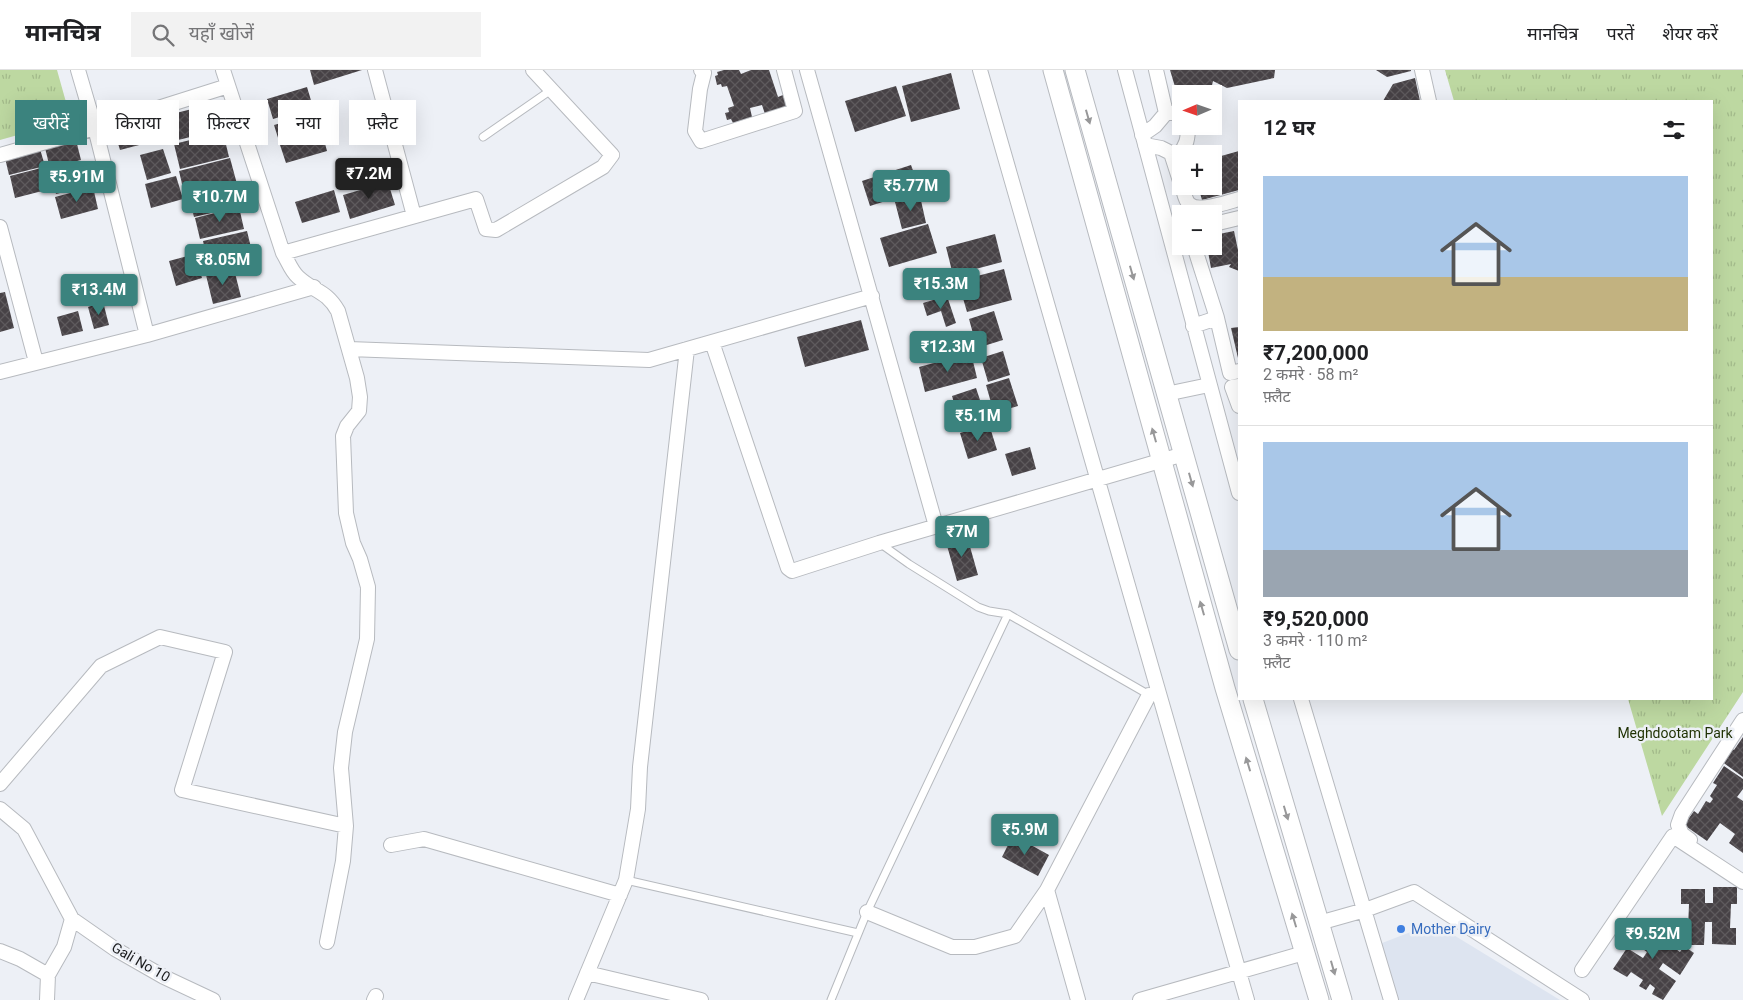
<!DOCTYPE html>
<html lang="hi">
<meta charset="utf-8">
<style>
body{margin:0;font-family:Roboto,"Noto Sans Devanagari",sans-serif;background:#f2f2f2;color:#202124;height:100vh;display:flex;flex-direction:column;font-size:19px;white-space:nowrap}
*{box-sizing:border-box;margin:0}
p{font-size:16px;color:#757577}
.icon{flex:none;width:28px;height:28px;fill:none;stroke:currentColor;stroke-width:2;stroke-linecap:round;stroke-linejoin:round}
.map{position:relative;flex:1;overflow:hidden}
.sheet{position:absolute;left:1238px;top:30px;width:475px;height:600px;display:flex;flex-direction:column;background:#fff;border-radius:0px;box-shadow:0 5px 20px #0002}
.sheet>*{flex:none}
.guide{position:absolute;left:15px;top:30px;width:475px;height:45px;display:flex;gap:10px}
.needle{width:32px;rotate:268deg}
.buttons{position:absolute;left:1172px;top:15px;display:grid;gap:10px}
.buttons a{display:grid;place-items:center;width:50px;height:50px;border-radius:0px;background:#fff;box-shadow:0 5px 20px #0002;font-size:25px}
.price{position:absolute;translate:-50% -42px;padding:0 11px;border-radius:5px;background:#3b837e;color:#fff;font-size:16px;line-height:32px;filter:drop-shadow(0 1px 2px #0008)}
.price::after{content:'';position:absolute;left:50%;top:30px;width:15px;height:11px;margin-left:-8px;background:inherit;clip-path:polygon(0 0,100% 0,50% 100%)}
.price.active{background:#222;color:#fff}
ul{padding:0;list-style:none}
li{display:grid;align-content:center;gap:10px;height:265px;padding:0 25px}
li+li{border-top:1px solid #e0e0e0}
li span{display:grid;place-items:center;height:155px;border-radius:0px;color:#555}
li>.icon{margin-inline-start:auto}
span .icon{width:90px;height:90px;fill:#fffc;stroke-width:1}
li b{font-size:21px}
h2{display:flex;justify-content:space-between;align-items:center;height:60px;padding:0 25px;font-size:21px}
.tag{padding:0 18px;border-radius:0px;background:#fff;box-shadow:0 5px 20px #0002;font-size:18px;line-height:45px}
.tag.active{background:#3b837e;color:#fff}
header{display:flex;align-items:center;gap:30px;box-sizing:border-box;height:70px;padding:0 25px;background:#fff;border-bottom:1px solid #e0e0e0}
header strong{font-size:24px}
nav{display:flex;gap:28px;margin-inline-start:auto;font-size:18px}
.search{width:350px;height:45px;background:#f2f2f2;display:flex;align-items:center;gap:12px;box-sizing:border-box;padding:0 18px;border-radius:0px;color:#757577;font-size:19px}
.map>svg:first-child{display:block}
.built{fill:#dde4f0}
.park{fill:url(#park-tufts)}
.building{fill:url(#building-cross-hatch)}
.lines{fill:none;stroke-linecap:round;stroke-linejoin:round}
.lane-casing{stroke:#b7babf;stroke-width:9}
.street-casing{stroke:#b7babf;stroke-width:16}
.secondary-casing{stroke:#b7babf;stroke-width:21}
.lane{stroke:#fff;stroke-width:7}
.street{stroke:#fff;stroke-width:14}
.secondary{stroke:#fff;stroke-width:19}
.oneway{fill:#989899}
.shop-dot{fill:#3f7fe0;stroke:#edf0f6;stroke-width:2}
.labels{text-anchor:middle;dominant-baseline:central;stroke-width:5;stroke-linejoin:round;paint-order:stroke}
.park-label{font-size:14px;fill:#1e3002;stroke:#edf0f6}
.shop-label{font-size:14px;fill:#366cbe;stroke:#edf0f6;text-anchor:start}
.street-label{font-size:14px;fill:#191a1c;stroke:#edf0f6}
</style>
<header>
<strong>मानचित्र</strong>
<div class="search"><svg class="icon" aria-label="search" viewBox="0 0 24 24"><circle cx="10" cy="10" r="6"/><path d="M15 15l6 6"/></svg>यहाँ खोजें</div>
<nav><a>मानचित्र</a><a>परतें</a><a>शेयर करें</a></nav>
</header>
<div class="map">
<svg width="1743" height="930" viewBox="0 0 1743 930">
<defs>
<pattern id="park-tufts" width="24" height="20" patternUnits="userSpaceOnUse" patternTransform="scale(1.25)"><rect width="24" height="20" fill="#bdd8a1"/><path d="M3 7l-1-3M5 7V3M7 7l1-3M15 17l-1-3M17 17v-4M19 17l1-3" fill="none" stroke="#a2b98a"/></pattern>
<pattern id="building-cross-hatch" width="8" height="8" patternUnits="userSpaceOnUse" patternTransform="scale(1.25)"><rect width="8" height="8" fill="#474246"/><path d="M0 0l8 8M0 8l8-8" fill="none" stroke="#5e5a5d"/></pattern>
</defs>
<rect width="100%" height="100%" fill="#edf0f6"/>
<path class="built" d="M1434,853L1560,930H1398L1377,875Z"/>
<path class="park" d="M0,0H57L71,50L0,70Z
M1445,0H1743V622L1662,746L1628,629H1711V31H1454Z"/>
<path class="building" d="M310,0H362L314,15Z
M724,0H739L741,4L751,0H769L778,27L783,25L787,37L765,44L762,35L750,38L752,47L733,53L731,49L727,50L725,43L729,42L728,38L734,36L727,16L722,17L721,14L717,15L715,6L718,5L717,2Z
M1170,0H1275L1274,8L1227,18L1213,11L1210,24H1181V37Z
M1376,0H1411V1L1387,7Z
M951,3L960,39L911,52L902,16Z
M1415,8L1420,31H1383L1393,14Z
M896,16L906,46L855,62L845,31Z
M307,17L313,37L273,49L267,29Z
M212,34L219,60L174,71L168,45Z
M316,43L321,59L279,71L274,55Z
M159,44L166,68L120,80L113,57Z
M223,62L229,87L180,99L174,74Z
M322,62L327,81L286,93L280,75Z
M76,70L81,90L50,98L45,78Z
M40,79L45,96L9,105L5,88Z
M163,79L171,103L147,110L140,85Z
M1239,81V120L1202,130L1198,116H1214V88Z
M230,88L237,114L185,127L179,101Z
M911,95L920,120L870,136L862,111Z
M45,97L50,119L15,128L10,106Z
M70,97L76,119L56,124L50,102Z
M176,106L183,129L151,138L145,114Z
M388,112L395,135L350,149L343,125Z
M236,116L241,136L194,147L189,127Z
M93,117L98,139L61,149L55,127Z
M334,120L340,142L302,153L295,132Z
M920,126L926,153L902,159L895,132Z
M239,137L244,159L200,169L195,148Z
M928,154L937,183L889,197L880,168Z
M247,161L254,190L209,200L203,171Z
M1234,161L1238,180L1239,178V201L1229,197L1231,194L1211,198L1207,176H1214V165Z
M995,164L1002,192L953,205L946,177Z
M195,184L202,208L176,216L169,191Z
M234,199L241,227L213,234L206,205Z
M1004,199L1012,230L967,242L958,211Z
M5,222L14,258L0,262V223Z
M947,226L956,253L946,257L941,241L927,246L923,233Z
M103,232L109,255L94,259L88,237Z
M78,241L83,261L62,266L57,247Z
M994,241L1003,270L977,278L969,249Z
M861,250L869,280L805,297L797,267Z
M1239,257V288H1238L1231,258Z
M1003,281L1010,305L988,312L981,288Z
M971,283L977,308L925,322L919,297Z
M1009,308L1018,336L994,343L986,315Z
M976,318L985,345L960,353L952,326Z
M989,354L997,380L968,389L960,363Z
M1030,377L1036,399L1012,406L1005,384Z
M967,466L978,505L957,511L946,472Z
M1743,667V707L1721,691L1730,677L1734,680Z
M1724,696L1743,709V719L1737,727L1743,731V783L1729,773L1735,764L1720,753L1707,771L1684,755L1694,741L1698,744L1706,731L1710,733L1713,729L1710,726L1717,715L1713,713Z
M1013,765L1049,785L1038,806L1002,787Z
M1713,817H1737V834H1731L1730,858H1736V875L1712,874V852H1705L1704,875H1681V859H1688L1689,834H1681V819H1705V833H1713Z
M1644,848L1658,858L1655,862L1667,871L1670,868L1676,872L1673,877L1680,882L1684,876L1694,883L1680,905L1663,893L1659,899L1676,911L1663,930L1652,924L1655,918L1650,914L1646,920L1639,916L1643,910L1631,902L1627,907L1613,899L1627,878L1643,888L1647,882L1629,869Z"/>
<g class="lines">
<defs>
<path id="lane" d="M483,67L551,20
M881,474L909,494L978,537L989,541L1008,544
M626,810L858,863
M831,930L867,842L1008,544L1151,626"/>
<path id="street" d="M78,0L95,58L147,265
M223,0L283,183C288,191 291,201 298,207C314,222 326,220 338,241L357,308L360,327L359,341L347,356L343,366L346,443L353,473L360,489L368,517L367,569L345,662L341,698L346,756L343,791L327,872
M375,0L414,146
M701,0L704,3L700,19L695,61L701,71L795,41L784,0
M807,0L936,456
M980,0L1247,930
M1125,0L1239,423
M1156,0L1166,43
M1422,0L1429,31
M1142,65L1155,56L1166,43H1174L1181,47
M1145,75L1161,78L1171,83L1178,85C1187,76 1188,68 1188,56
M1171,83L1181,114
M0,85L95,58L228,16
M1182,116C1184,122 1185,130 1189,134C1198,143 1228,132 1239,129
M1214,154L1239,148
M0,157L36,292
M1194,176L1217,248L1230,303L1239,301
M283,183L476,129L486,159L496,160L603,97L612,85L533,0
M1193,256L1217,248
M712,272L788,498L792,501L879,473L1184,384
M349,279L649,290L872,226
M0,302L147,265L314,217
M1239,316L1232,317L1239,336
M1166,324L1209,315
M1301,629L1391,930
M0,714L101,596L160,567L225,582L182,720L346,756
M0,739L24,759L72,849L64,877L48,905L20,889L0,881
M1690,770L1682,764L1678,755L1682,744L1743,650
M391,775L424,769L620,825
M1047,820L1149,625
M867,842L952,877H975L1015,866L1047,820L1078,930
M72,849L115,879L164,907L213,930
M1319,853L1365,840L1414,822L1582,930
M1582,900L1673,766L1743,812
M587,903L701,930
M47,930L48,905
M374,930L376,926
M576,930L626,810L638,739L640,697L687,279
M1140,930L1304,883"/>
<path id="secondary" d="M1053,0L1225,618L1319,930
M1075,0L1239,580
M1253,629L1342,930"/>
</defs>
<use href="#lane" class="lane-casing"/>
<use href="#street" class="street-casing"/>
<use href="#secondary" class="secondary-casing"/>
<use href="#lane" class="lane"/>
<use href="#street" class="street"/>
<use href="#secondary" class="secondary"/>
</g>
<defs><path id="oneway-solid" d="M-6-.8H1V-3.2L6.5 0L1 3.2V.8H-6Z" transform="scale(1.25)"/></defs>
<g class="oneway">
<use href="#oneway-solid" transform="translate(1088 47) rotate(74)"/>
<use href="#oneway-solid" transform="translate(1132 203) rotate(74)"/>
<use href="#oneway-solid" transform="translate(1154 365) rotate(-106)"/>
<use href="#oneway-solid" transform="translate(1191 410) rotate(74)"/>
<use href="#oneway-solid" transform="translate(1202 538) rotate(-106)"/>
<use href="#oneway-solid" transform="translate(1248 694) rotate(-107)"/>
<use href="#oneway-solid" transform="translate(1286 743) rotate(73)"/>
<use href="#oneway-solid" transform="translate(1294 850) rotate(-107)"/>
<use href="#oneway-solid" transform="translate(1333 898) rotate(74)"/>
</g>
<circle class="shop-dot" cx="1401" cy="859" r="5"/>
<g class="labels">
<g class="park-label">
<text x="1675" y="663">Meghdootam Park</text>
</g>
<g class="shop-label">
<text x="1411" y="859">Mother Dairy</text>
</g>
<g class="street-label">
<text transform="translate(141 892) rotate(30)">Gali No 10</text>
</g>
</g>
</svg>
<div class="buttons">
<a><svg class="needle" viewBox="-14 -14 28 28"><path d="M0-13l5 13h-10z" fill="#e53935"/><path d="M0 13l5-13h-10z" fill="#757577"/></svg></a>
<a>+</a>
<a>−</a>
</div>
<b class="price active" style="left:369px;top:130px">₹7.2M</b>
<b class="price" style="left:77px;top:133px">₹5.91M</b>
<b class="price" style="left:911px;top:142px">₹5.77M</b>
<b class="price" style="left:220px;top:153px">₹10.7M</b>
<b class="price" style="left:223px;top:216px">₹8.05M</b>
<b class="price" style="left:941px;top:240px">₹15.3M</b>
<b class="price" style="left:99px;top:246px">₹13.4M</b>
<b class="price" style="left:948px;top:303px">₹12.3M</b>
<b class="price" style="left:978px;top:372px">₹5.1M</b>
<b class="price" style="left:962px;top:488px">₹7M</b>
<b class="price" style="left:1025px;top:786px">₹5.9M</b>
<b class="price" style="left:1653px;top:890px">₹9.52M</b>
<div class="guide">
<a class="tag active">खरीदें</a>
<a class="tag">किराया</a>
<a class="tag">फ़िल्टर</a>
<a class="tag">नया</a>
<a class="tag">फ़्लैट</a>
</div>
<section class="sheet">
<h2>12 घर<svg class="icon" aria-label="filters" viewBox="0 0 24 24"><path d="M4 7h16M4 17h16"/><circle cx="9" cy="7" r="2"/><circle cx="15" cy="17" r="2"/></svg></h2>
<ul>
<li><span style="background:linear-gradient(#a9c7e8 65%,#c2b280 0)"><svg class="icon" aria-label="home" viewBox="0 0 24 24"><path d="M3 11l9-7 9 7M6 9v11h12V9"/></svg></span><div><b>₹7,200,000</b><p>2 कमरे · 58 m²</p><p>फ़्लैट</p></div></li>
<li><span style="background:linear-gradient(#a9c7e8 70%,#9aa5b1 0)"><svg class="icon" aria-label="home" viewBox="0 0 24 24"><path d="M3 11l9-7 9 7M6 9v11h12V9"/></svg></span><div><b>₹9,520,000</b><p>3 कमरे · 110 m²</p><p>फ़्लैट</p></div></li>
</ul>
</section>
</div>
